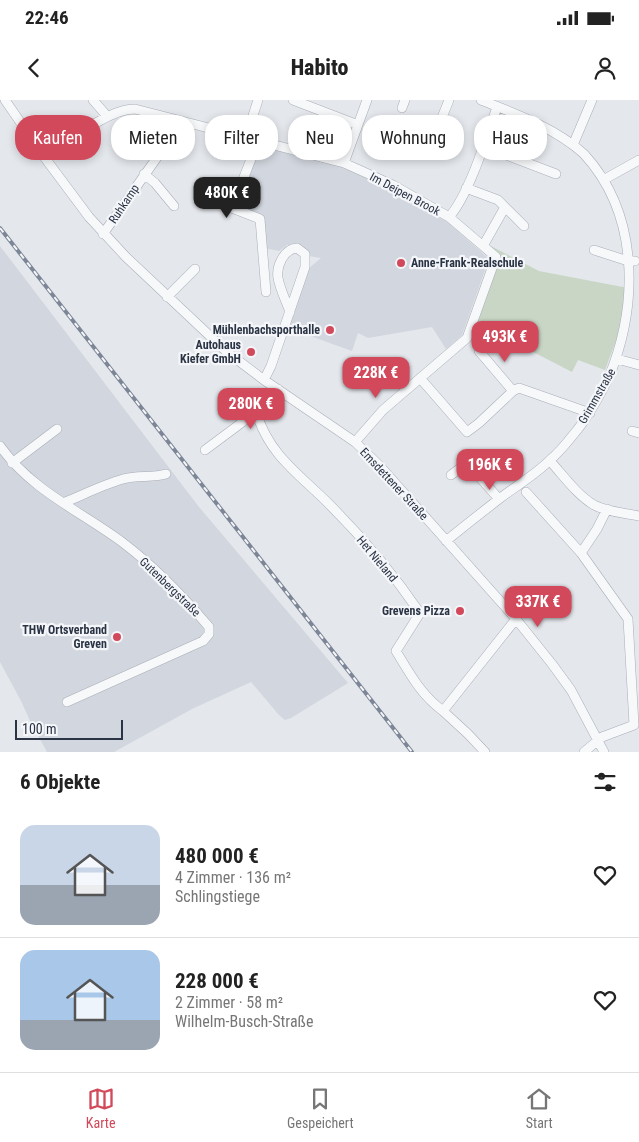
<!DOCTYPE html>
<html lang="de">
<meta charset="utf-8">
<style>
body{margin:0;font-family:"Roboto Condensed",sans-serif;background:#f2f2f2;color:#222;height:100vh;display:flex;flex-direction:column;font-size:19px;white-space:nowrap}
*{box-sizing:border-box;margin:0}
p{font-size:16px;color:#767676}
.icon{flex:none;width:28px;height:28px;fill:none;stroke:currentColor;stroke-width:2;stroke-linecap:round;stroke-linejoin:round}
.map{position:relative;height:652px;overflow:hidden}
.details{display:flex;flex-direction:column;background:#fff;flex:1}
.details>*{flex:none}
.top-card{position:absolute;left:15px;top:15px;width:610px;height:45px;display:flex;gap:10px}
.scale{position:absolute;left:15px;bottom:12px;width:108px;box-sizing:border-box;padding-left:5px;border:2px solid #2b3445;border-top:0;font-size:14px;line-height:18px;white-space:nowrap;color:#2b3445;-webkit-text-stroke:4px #f4f6f9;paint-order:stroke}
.price{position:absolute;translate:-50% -42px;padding:0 11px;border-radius:10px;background:#d1495b;color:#fff;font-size:16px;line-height:32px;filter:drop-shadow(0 1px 2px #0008)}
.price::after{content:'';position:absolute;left:50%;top:30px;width:15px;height:11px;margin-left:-8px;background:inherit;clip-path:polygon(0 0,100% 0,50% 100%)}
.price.current{background:#222;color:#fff}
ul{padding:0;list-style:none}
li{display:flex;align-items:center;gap:15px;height:125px;padding:0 20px}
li+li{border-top:1px solid #e0e0e0}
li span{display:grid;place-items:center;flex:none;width:140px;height:100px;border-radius:15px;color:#555}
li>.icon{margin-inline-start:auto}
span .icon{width:60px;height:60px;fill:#fffc;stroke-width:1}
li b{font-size:21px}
h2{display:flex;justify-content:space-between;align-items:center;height:60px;padding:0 20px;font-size:21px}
.tag{padding:0 18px;border-radius:20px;background:#fff;box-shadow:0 2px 8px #0003;font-size:18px;line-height:45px}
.tag.current{background:#d1495b;color:#fff}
.status{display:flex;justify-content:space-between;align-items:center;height:35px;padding:0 25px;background:#fff;direction:ltr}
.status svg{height:14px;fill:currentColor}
header{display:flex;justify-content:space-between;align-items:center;height:65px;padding:0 20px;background:#fff;font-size:22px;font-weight:800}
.dock{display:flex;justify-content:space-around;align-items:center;height:70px;border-top:1px solid #e0e0e0;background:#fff;font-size:14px;color:#767676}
.dock a{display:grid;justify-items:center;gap:2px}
.dock .current{color:#d1495b}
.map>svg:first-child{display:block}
.built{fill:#d2d6de}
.green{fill:#c9d6c5}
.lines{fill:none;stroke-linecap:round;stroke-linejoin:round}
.minor-casing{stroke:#a9aeb7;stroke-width:10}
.minor{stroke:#f7f8fa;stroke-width:9}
.rail-casing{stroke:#7d8696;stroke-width:4}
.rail{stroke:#f4f6f9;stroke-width:2;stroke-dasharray:5.5;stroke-linecap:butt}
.poi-dot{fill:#d1495b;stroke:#f4f6f9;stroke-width:2}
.labels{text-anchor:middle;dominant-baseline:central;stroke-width:4.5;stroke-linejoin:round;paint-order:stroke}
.street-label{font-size:12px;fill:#2b3445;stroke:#f4f6f9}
.poi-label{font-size:12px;font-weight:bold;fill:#2b3445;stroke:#f4f6f9;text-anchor:end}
</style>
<div class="status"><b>22:46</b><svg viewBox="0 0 49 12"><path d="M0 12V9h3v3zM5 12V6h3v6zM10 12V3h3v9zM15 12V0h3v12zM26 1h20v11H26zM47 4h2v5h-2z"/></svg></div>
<header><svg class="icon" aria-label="back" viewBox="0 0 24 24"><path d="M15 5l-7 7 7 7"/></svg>Habito<svg class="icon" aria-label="person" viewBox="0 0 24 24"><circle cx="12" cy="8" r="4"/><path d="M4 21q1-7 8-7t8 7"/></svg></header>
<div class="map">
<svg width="639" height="652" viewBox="0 0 639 652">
<rect width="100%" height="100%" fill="#e4e7ec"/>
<path class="built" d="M260,44L343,67L392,90L446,121L489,159L462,235L446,249L432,227L368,238L358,233L352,251L288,228L309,168L321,158L309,156L306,149L287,145L279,151L265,148L262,117L235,107Z
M0,146L199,407L348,583L291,618L285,620L279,615L251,582L192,609L114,652H47L31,623L21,601L0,562Z"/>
<path class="green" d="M487,144L539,171L628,188L621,227L605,270L578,260L572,272L475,222L497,161Z"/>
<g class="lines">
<defs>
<path id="minor" d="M5,0L45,58L89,117L126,157L227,252L264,280L355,342L379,365L516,519L552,564L571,590L604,652
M93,0L107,16
M293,0L358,25
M402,8L405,0
M441,20L449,0
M246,37L258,0
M258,41L232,108L260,119L266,192
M573,45L592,0
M483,46L556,74
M45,58C69,42 107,9 135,9L344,63L393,85L449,117L496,157L467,238L383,310L355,342
M344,63L367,0
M144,74L155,83L174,106
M605,79L639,60
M466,88L498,100L524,126
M449,117C469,95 487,36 497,7
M103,134L158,56
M483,146L505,107
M594,150L628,161H635
M167,197L195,169
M479,251L513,291
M617,259L639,265
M420,278L467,332L479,323L513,291L519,288L590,313
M264,280L271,266L305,167V154L297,148C284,149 276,166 278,178C280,189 286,201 290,212
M256,312C270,356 298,373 329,404C362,437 394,475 420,513L396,551C410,574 421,595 443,611L516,519
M632,331L639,333
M0,346C31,390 80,411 122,442C155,467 183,496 209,527V534L203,541L67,602
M205,350L256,312L278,289
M550,361C563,375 577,395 594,405C607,412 625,413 639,416
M12,363L57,329
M451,375L467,363L499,399
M526,392L581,453
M63,403C83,395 102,385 123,379C137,375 153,378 166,374
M446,441C463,427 481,413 499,399C516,386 535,375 550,360C558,353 566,344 573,335C588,318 599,297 609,277C639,203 639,114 584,54C555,28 516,14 481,0
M443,611L468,634L485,652
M584,652L602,637L634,625L628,519L581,453L597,429L607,409"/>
</defs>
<use href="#minor" class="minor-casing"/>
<use href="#minor" class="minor"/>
<defs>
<path id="rail" d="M0,128L412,652"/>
</defs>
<use href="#rail" class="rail-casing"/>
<use href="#rail" class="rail"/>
</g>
<g class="poi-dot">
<circle cx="401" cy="163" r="5"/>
<circle cx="330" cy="230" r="5"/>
<circle cx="251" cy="252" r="5"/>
<circle cx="460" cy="511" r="5"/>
<circle cx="117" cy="537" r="5"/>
</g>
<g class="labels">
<g class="street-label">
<text transform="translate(405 94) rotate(28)">Im Deipen Brook</text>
<text transform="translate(124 104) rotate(-56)">Ruhkamp</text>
<text transform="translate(597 296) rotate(-60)">Grimmstraße</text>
<text transform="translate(394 384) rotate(47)">Emsdettener Straße</text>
<text transform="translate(377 459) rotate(50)">Het Nieland</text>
<text transform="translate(170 487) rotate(44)">Gutenbergstraße</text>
</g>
<g class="poi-label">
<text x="411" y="163" text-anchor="start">Anne-Frank-Realschule</text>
<text x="320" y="230">Mühlenbachsporthalle</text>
<text x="241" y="245">Autohaus<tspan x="241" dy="14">Kiefer GmbH</tspan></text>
<text x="450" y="511">Grevens Pizza</text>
<text x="107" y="530">THW Ortsverband<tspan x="107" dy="14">Greven</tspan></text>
</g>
</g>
</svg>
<div class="scale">100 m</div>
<b class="price current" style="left:227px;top:119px">480K €</b>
<b class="price" style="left:505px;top:263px">493K €</b>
<b class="price" style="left:376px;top:299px">228K €</b>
<b class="price" style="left:251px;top:330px">280K €</b>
<b class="price" style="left:490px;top:391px">196K €</b>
<b class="price" style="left:538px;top:528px">337K €</b>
<div class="top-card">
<a class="tag current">Kaufen</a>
<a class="tag">Mieten</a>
<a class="tag">Filter</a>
<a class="tag">Neu</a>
<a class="tag">Wohnung</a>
<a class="tag">Haus</a>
</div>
</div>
<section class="details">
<h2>6 Objekte<svg class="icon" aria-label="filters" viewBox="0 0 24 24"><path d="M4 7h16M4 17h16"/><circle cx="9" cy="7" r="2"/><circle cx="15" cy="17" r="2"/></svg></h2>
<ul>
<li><span style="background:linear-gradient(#c9d6e8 60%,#9aa5b1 0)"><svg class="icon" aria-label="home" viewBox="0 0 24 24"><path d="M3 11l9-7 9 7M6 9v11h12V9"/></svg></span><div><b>480 000 €</b><p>4 Zimmer · 136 m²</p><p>Schlingstiege</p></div><svg class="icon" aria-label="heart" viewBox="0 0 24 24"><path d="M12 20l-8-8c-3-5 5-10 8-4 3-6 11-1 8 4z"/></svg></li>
<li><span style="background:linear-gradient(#a9c7e8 70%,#9aa5b1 0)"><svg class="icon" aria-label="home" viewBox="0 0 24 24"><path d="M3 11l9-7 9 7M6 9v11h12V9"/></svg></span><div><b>228 000 €</b><p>2 Zimmer · 58 m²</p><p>Wilhelm-Busch-Straße</p></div><svg class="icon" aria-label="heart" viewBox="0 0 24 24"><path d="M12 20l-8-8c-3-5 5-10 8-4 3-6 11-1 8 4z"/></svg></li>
</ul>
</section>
<nav class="dock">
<a class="current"><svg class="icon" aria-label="map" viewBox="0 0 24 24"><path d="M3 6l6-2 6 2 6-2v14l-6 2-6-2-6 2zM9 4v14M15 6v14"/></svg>Karte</a>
<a><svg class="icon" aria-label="saved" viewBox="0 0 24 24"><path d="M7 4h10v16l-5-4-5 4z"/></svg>Gespeichert</a>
<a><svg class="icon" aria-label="home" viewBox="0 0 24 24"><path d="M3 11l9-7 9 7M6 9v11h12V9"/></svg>Start</a>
</nav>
